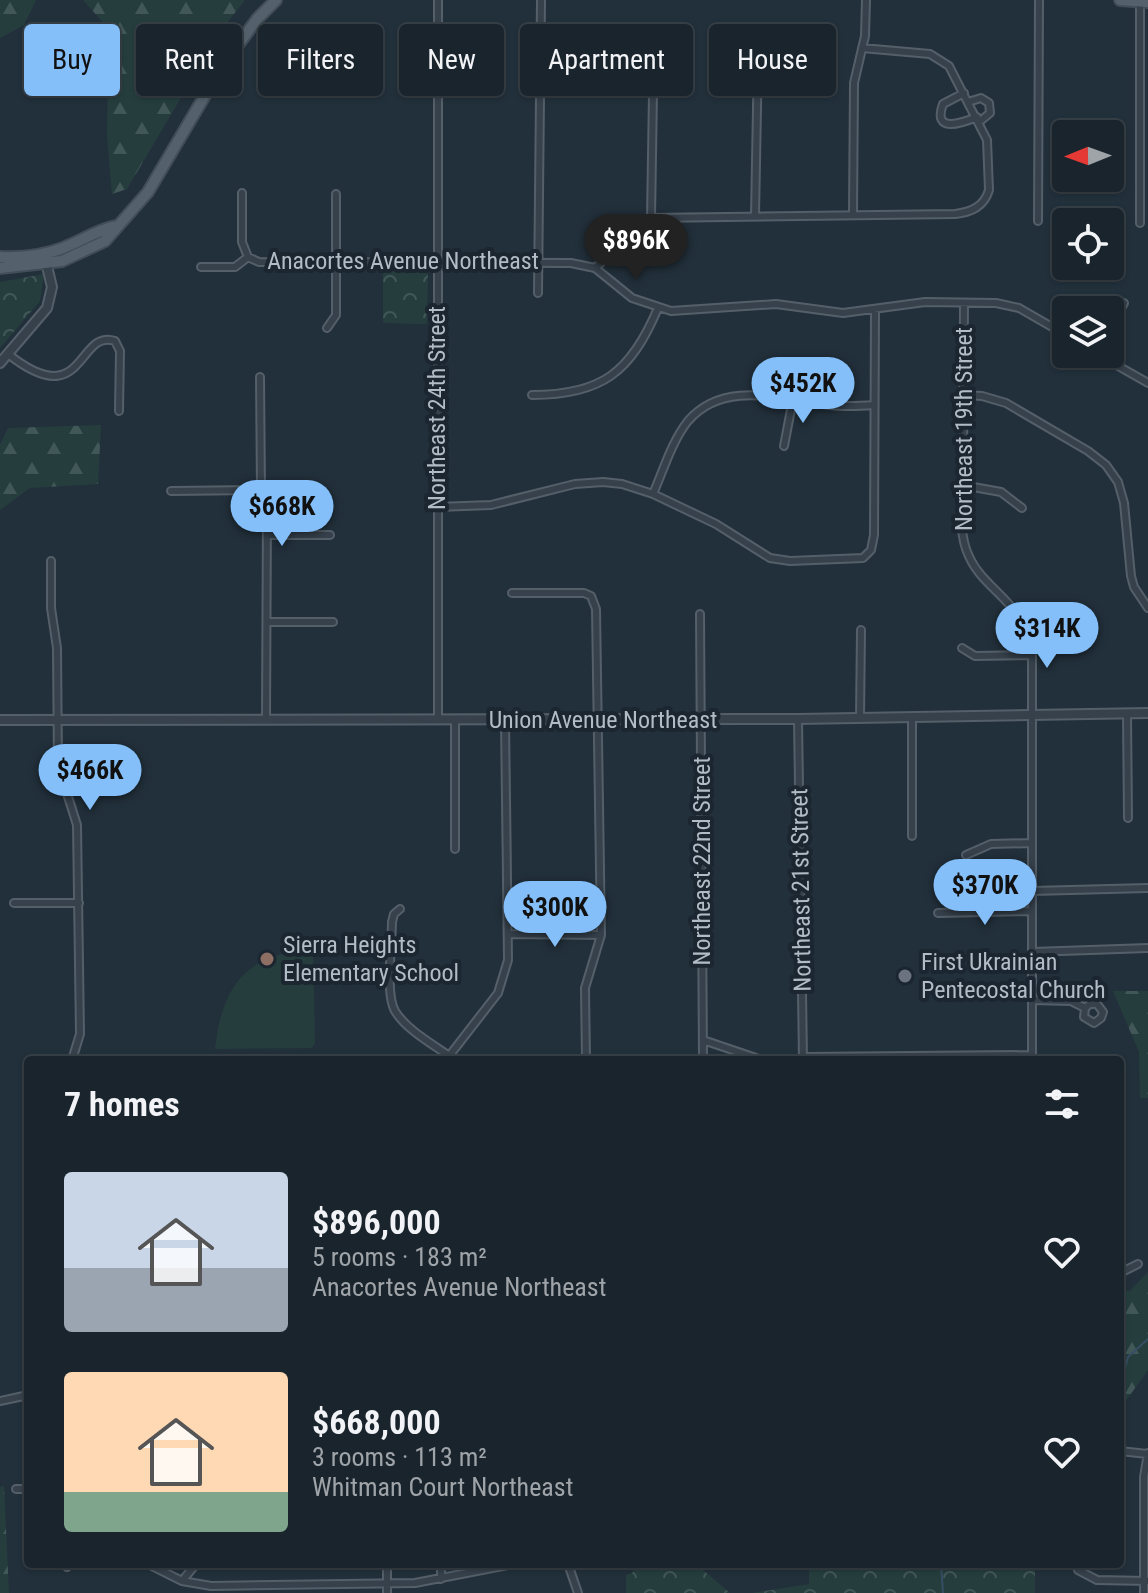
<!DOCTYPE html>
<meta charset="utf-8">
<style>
body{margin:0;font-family:"Roboto Condensed",sans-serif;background:#232c34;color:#f1f3f6;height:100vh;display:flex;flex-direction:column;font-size:30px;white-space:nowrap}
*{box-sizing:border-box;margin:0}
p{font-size:26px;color:#9fa4a9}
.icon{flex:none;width:44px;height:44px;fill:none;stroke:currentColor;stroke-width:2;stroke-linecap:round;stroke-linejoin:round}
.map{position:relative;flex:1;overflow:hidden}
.sheet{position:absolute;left:24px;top:1056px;width:1100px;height:512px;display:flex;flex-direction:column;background:#1a242c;border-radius:8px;box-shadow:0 2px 6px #0004,0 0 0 2px #384148}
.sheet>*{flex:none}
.top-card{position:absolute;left:24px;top:24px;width:1100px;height:72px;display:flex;gap:16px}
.needle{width:52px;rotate:269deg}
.buttons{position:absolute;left:1052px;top:120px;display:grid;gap:16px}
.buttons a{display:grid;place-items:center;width:72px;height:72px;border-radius:8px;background:#1a242c;box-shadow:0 2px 6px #0004,0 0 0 2px #384148;font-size:40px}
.price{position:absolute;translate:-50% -68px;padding:0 18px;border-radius:28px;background:#84bff9;color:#111;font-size:26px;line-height:52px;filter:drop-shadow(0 2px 4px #0008)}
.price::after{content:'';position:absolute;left:50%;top:48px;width:24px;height:18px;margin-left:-12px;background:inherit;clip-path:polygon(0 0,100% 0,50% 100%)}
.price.current{background:#222;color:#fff}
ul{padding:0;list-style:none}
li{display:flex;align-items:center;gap:24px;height:200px;padding:0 40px}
li span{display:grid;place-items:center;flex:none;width:224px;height:160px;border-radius:8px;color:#555}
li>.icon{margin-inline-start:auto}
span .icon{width:96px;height:96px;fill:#fffc;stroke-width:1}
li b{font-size:34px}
h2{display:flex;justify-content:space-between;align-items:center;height:96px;padding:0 40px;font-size:34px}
.tag{padding:0 28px;border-radius:8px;background:#1a242c;box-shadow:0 2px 6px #0004,0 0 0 2px #384148;font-size:28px;line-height:72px}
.tag.current{background:#84bff9;color:#111}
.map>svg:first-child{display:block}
.green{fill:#253e3d}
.forest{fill:url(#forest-firs)}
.park{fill:url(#park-crowns)}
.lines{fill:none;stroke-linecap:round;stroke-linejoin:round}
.stream{stroke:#354e63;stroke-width:2}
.minor-casing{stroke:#545f69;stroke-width:10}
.tertiary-casing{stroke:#545f69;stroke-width:12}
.primary-casing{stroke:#424d57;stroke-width:14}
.minor{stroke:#36414c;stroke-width:6}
.tertiary{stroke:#36414c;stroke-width:8}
.primary{stroke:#54616c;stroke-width:10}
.education-dot{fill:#8d6e63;stroke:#1b2630;stroke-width:3}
.worship-dot{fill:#6b7280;stroke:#1b2630;stroke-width:3}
.labels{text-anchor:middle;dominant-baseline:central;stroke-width:8;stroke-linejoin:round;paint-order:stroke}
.street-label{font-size:24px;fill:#b1bcc7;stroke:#1b2630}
.poi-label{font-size:24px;fill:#b1bcc7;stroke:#1b2630;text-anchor:start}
</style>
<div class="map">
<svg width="1148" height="1593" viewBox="0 0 1148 1593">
<defs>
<pattern id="forest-firs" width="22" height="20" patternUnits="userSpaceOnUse" patternTransform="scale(2)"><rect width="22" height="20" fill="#253e3d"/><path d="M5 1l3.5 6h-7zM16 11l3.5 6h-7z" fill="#425858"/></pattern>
<pattern id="park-crowns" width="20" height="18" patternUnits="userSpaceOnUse" patternTransform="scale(2)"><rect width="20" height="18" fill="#253e3d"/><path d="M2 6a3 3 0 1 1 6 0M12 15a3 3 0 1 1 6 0" fill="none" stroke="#425858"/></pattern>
</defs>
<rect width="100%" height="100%" fill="#22303b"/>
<path class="green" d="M313,949L315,1043L312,1048L215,1049C222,986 245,954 313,949Z"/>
<path class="forest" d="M0,0H36L24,25L0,38Z
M83,0H245L219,33L127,189L112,194L107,135L108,82L123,58L107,27Z
M101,425L98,484L30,488L0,510V445L8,428Z
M1113,991H1148V1098H1140L1139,1052Z
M1148,1272V1370L1120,1409V1291H1130Z
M4,1486L9,1593H0V1487Z"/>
<path class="park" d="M383,271H428L427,324L383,323Z
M44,274L40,301L0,348V282Z
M638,1564H696L730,1593H626V1575L632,1573Z
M809,1564H1035V1593H752L809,1584Z"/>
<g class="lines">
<path class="stream" d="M1120,1387L1128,1357L1148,1339
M941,1564L943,1593"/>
<defs>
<path id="minor" d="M1140,1V223
M964,93L943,104C932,134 962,123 977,117
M968,102L981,98L989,103L990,113L979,122
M242,193V242L248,257
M853,214L854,83L865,36L866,0
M755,216L758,54
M651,218L955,214C971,212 984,207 989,190L987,140L949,66L930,54L862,48
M651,218L653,93
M1038,221L1039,0
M201,267H235L248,257L259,262L571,263L595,268L632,298L671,311L776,304L843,313L925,302L996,303L1019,308L1066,335
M595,268L651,218
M538,293L541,0
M964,303C964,358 963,414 963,469C962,494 958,525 966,549C981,593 1026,598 1032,655V1060
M327,328L336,315V194
M1110,328L1124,303
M8,354C85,415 77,328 115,341L120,351L119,411
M1097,354L1148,383
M260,377L261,490L267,504L266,720
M532,395C602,395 631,372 658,308
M963,395L982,396L1006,403L1088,451L1106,465L1118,482L1124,503L1131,576L1134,587L1148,608
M784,446L793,399
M962,485L1001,492L1022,508
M171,491L261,490
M653,494C663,471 672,441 688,421C725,378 784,401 830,405C845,407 860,406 874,405
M437,507L491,505L575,484L603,482L622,484L653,494L716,524L770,558L790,561L863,558L871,550L874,535L875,310
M267,535H330
M51,561V608L57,648L58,765L77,825L80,1034L72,1060
M512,593H584L591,596L596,609L601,935L585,988L586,1060
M700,614L703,1060
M1023,620L1042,609
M267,622H333
M962,648L975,656L1032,655
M1127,714L1128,818
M912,717V836
M860,718L861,630
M438,719V0
M455,719V849
M798,719L803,1060
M966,855L991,844L1032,843
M1032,891L1148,888
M14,903H79
M400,909L394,914L392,922C392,943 385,994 395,1011C407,1031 436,1046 455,1060
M938,913L1032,911
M508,934L601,935
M1032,952L1148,948
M1032,1000L1071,1001L1085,1008L1090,1004H1097L1103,1012L1101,1018L1094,1023L1084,1017L1085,1008
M703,1040L762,1060
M803,1057L1032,1055
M446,1060L498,993L508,960L505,720
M1120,1273L1138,1264
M0,1401L28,1395
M1120,1451L1147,1454
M16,1489H28
M65,1564L67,1567
M148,1564L182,1581L211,1586L415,1583L514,1564
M441,1564V1579
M568,1564L578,1593
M1078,1570L1097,1580L1148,1581
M182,1581L196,1564
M387,1593V1564
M1144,1593V1477L1148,1453"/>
<path id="tertiary" d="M0,363L47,308L52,287L45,258
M0,720L798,719L1148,713"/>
<path id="primary" d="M1120,0L1148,2
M0,257C22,258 43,256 63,248C82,241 96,230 117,226
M0,268L62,261L105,241L148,192L223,65L258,18L276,0"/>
</defs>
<use href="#minor" class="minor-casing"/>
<use href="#tertiary" class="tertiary-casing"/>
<use href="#primary" class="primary-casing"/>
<use href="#minor" class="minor"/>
<use href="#tertiary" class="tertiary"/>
<use href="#primary" class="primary"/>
</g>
<circle class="education-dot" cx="267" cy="959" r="8"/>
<circle class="worship-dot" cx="905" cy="976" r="8"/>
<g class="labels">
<g class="street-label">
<text x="403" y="261">Anacortes Avenue Northeast</text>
<text transform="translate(437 408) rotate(-90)">Northeast 24th Street</text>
<text transform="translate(964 429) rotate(-90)">Northeast 19th Street</text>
<text x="603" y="720">Union Avenue Northeast</text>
<text transform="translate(702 861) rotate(-90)">Northeast 22nd Street</text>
<text transform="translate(801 890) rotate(-91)">Northeast 21st Street</text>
</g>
<g class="poi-label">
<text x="283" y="945">Sierra Heights<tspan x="283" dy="28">Elementary School</tspan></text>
<text x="921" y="962">First Ukrainian<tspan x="921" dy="28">Pentecostal Church</tspan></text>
</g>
</g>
</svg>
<div class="buttons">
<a><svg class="needle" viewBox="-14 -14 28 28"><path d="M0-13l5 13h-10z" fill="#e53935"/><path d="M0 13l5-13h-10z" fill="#9fa4a9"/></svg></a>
<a><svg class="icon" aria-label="locate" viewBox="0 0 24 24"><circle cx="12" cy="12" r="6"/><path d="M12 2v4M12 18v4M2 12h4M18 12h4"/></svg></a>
<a><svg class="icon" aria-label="layers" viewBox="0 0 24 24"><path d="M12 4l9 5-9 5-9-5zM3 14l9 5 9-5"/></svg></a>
</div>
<b class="price current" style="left:636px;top:282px">$896K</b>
<b class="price" style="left:803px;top:425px">$452K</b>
<b class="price" style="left:282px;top:548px">$668K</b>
<b class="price" style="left:1047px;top:670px">$314K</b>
<b class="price" style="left:90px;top:812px">$466K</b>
<b class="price" style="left:985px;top:927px">$370K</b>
<b class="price" style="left:555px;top:949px">$300K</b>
<div class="top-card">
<a class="tag current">Buy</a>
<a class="tag">Rent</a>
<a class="tag">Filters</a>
<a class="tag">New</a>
<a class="tag">Apartment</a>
<a class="tag">House</a>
</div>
<section class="sheet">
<h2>7 homes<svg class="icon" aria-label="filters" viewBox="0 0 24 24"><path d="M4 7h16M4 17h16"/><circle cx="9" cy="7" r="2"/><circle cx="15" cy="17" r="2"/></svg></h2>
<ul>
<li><span style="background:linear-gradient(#c9d6e8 60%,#9aa5b1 0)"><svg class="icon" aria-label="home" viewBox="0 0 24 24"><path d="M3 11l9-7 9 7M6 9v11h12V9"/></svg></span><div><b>$896,000</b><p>5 rooms · 183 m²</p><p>Anacortes Avenue Northeast</p></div><svg class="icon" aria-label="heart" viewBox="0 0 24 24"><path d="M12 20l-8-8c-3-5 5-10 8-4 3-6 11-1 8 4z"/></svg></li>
<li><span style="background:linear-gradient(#ffd9b3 75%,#7fa58c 0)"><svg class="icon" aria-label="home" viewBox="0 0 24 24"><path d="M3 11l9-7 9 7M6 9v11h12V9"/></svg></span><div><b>$668,000</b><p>3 rooms · 113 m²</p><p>Whitman Court Northeast</p></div><svg class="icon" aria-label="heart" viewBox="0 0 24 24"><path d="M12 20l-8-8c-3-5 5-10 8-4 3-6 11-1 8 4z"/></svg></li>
</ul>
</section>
</div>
